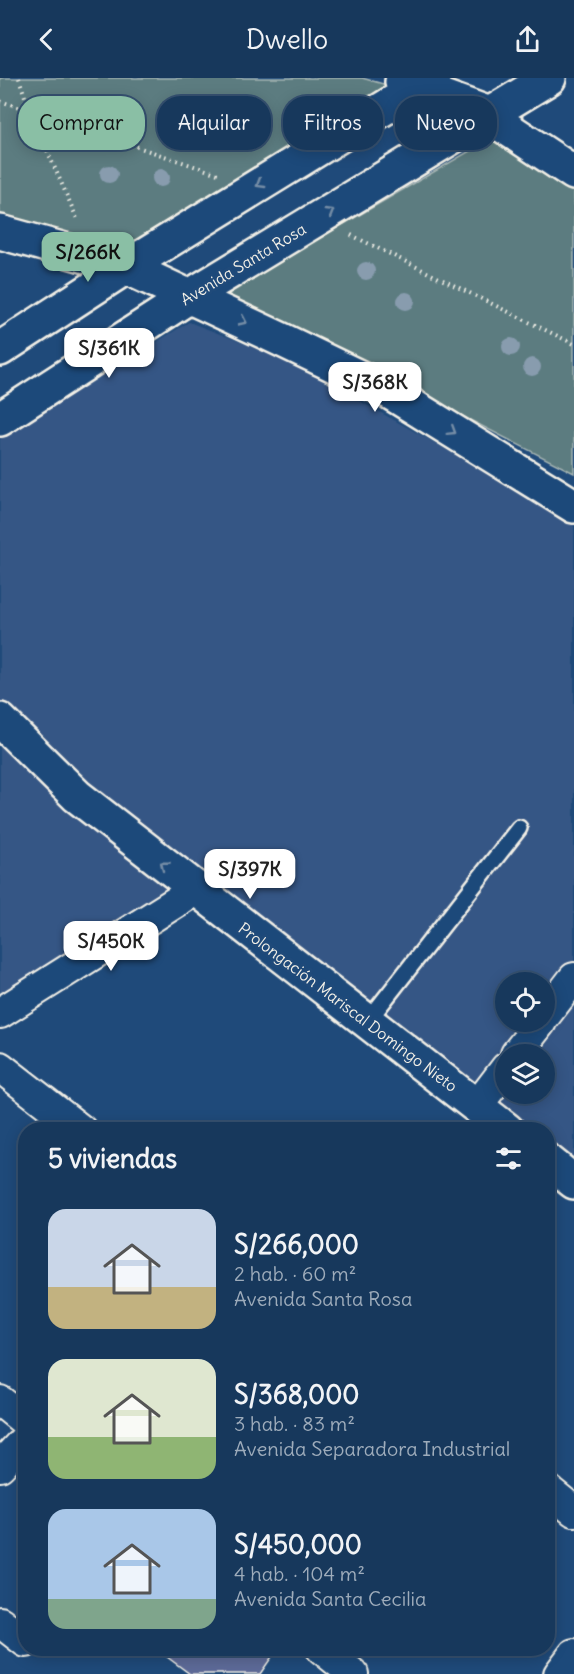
<!DOCTYPE html>
<html lang="es">
<meta charset="utf-8">
<style>
body{margin:0;font-family:Delius,sans-serif;background:#244365;color:#f1f3f6;height:100vh;display:flex;flex-direction:column;font-size:22px;white-space:nowrap}
*{box-sizing:border-box;margin:0}
p{font-size:20px;color:#9eacbb}
.icon{flex:none;width:33px;height:33px;fill:none;stroke:currentColor;stroke-width:2;stroke-linecap:round;stroke-linejoin:round}
.map{position:relative;flex:1;overflow:hidden}
.sheet{position:absolute;left:18px;top:1044px;width:537px;height:534px;display:flex;flex-direction:column;background:#17385c;border-radius:24px;box-shadow:0 3px 15px #0003,0 0 0 2px #365272}
.sheet>*{flex:none}
.banner{position:absolute;left:18px;top:18px;width:538px;height:54px;display:flex;gap:12px}
.controls{position:absolute;left:495px;top:894px;display:grid;gap:12px}
.controls a{display:grid;place-items:center;width:60px;height:60px;border-radius:50%;background:#17385c;box-shadow:0 3px 15px #0003,0 0 0 2px #365272;font-size:30px}
.price{position:absolute;translate:-50% -51px;padding:0 14px;border-radius:12px;background:#fff;color:#222;font-size:20px;line-height:39px;filter:drop-shadow(0 2px 3px #0008)}
.price::after{content:'';position:absolute;left:50%;top:36px;width:18px;height:14px;margin-left:-9px;background:inherit;clip-path:polygon(0 0,100% 0,50% 100%)}
.price.on{background:#8abfa5;color:#111}
ul{padding:0;list-style:none}
li{display:flex;align-items:center;gap:18px;height:150px;padding:0 30px}
li span{display:grid;place-items:center;flex:none;width:168px;height:120px;border-radius:18px;color:#555}
li>.icon{margin-inline-start:auto}
span .icon{width:72px;height:72px;fill:#fffc;stroke-width:1}
li b{font-size:26px}
h2{display:flex;justify-content:space-between;align-items:center;height:72px;padding:0 30px;font-size:26px}
.chip{padding:0 21px;border-radius:24px;background:#17385c;box-shadow:0 3px 15px #0003,0 0 0 2px #365272;font-size:21px;line-height:54px}
.chip.on{background:#8abfa5;color:#111}
header{display:flex;justify-content:space-between;align-items:center;height:78px;padding:0 30px;background:#17385c;font-size:27px;font-weight:600}
.map>svg:first-child{display:block}
.built{fill:#365785;fill-rule:evenodd}
.green{fill:#5c7c80;stroke:#a8b6b4;stroke-width:1.5}
.building{fill:#5d6b98;stroke:#f4f1e8;stroke-width:1.5}
.lines{fill:none;stroke-linecap:round;stroke-linejoin:round}
.service-casing{stroke:#f4f1e8;stroke-width:20}
.minor-casing{stroke:#f4f1e8;stroke-width:34}
.tertiary-casing{stroke:#f4f1e8;stroke-width:38}
.secondary-casing{stroke:#f4f1e8;stroke-width:38}
.path{stroke:#f4f1e8;stroke-width:4;stroke-dasharray:1.5 4.5;stroke-linecap:butt}
.service{stroke:#1f4a7a;stroke-width:15}
.minor{stroke:#1f4a7a;stroke-width:30}
.tertiary{stroke:#1f4a7a;stroke-width:33}
.secondary{stroke:#1f4a7a;stroke-width:33}
.tree{fill:#889cae}
.oneway{stroke:#748da6}
.labels{text-anchor:middle;dominant-baseline:central;stroke-width:6;stroke-linejoin:round;paint-order:stroke}
.street-label{font-size:16px;fill:#f4f1e8;stroke:#1f4a7a}
</style>
<header><svg class="icon" aria-label="back" viewBox="0 0 24 24"><path d="M15 5l-7 7 7 7"/></svg>Dwello<svg class="icon" aria-label="share" viewBox="0 0 24 24"><path d="M12 15V3M7 8l5-5 5 5M5 13v7h14v-7"/></svg></header>
<div class="map">
<svg width="574" height="1596" viewBox="0 0 574 1596">
<rect width="100%" height="100%" fill="#1f4a7a"/>
<filter id="ink" filterUnits="userSpaceOnUse"><feTurbulence type="fractalNoise" baseFrequency=".0167" numOctaves="2"/><feDisplacementMap in="SourceGraphic" scale="12" xChannelSelector="R" yChannelSelector="G"/><feConvolveMatrix kernelMatrix="1 2 1 2 8 2 1 2 1" color-interpolation-filters="sRGB"/></filter>
<g filter="url(#ink)">
<path class="built" d="M189,244L282,280L534,420L574,448V1099L548,1078V1052L514,1051L198,798L0,917V361ZM506,904H544V944H506ZM506,976H544V1016H506Z"/>
<path class="green" d="M0,0H362L387,7L126,177L0,144Z
M494,59L574,112V395L223,216Z"/>
<path class="building" d="M155,1570H278L260,1596H190Z"/>
<g class="lines">
<defs>
<path id="service" d="M367,944L519,750"/>
<path id="minor" d="M0,935L195,812
M544,939L574,900
M516,976L541,944
M0,989L81,1052
M477,1028L506,990
M0,1323L26,1344
M0,1388L26,1360
M548,1412L574,1433
M0,1544L26,1564
M321,1570L353,1596
M559,1596L574,1576"/>
<path id="tertiary" d="M0,642L77,718L507,1052
M548,1083L574,1104"/>
<path id="secondary" d="M402,4L490,36L505,49L574,95
M0,154L126,189L280,261L388,313L574,428
M0,271L126,189L433,0
M0,341L190,218L549,0"/>
</defs>
<use href="#service" class="service-casing"/>
<use href="#minor" class="minor-casing"/>
<use href="#tertiary" class="tertiary-casing"/>
<use href="#secondary" class="secondary-casing"/>
<path class="path" d="M19,0L29,31L78,143
M0,23L218,96
M351,157L574,266"/>
<use href="#service" class="service"/>
<use href="#minor" class="minor"/>
<use href="#tertiary" class="tertiary"/>
<use href="#secondary" class="secondary"/>
</g>
<g class="tree">
<circle cx="326" cy="27" r="9"/>
<circle cx="184" cy="29" r="9"/>
<circle cx="109" cy="96" r="9"/>
<circle cx="161" cy="100" r="9"/>
<circle cx="366" cy="193" r="9"/>
<circle cx="406" cy="223" r="9"/>
<circle cx="511" cy="269" r="9"/>
<circle cx="532" cy="289" r="9"/>
</g>
<defs><path id="oneway-chevron" d="M-2-3.5L2.5 0L-2 3.5" fill="none" stroke-width="1.6" stroke-linecap="round" stroke-linejoin="round" transform="scale(1.5)"/></defs>
<g class="oneway">
<use href="#oneway-chevron" transform="translate(260 106) rotate(149)"/>
<use href="#oneway-chevron" transform="translate(330 134) rotate(-31)"/>
<use href="#oneway-chevron" transform="translate(243 243) rotate(25)"/>
<use href="#oneway-chevron" transform="translate(452 353) rotate(32)"/>
<use href="#oneway-chevron" transform="translate(164 787) rotate(-141)"/>
</g>
</g>
<g class="labels">
<g class="street-label">
<text transform="translate(243 186) rotate(-31)">Avenida Santa Rosa</text>
<text transform="translate(348 929) rotate(37)">Prolongación Mariscal Domingo Nieto</text>
</g>
</g>
</svg>
<div class="controls">
<a><svg class="icon" aria-label="locate" viewBox="0 0 24 24"><circle cx="12" cy="12" r="6"/><path d="M12 2v4M12 18v4M2 12h4M18 12h4"/></svg></a>
<a><svg class="icon" aria-label="layers" viewBox="0 0 24 24"><path d="M12 4l9 5-9 5-9-5zM3 14l9 5 9-5"/></svg></a>
</div>
<b class="price on" style="left:88px;top:205px">S/266K</b>
<b class="price" style="left:109px;top:301px">S/361K</b>
<b class="price" style="left:375px;top:335px">S/368K</b>
<b class="price" style="left:250px;top:822px">S/397K</b>
<b class="price" style="left:111px;top:894px">S/450K</b>
<div class="banner">
<a class="chip on">Comprar</a>
<a class="chip">Alquilar</a>
<a class="chip">Filtros</a>
<a class="chip">Nuevo</a>
</div>
<section class="sheet">
<h2>5 viviendas<svg class="icon" aria-label="filters" viewBox="0 0 24 24"><path d="M4 7h16M4 17h16"/><circle cx="9" cy="7" r="2"/><circle cx="15" cy="17" r="2"/></svg></h2>
<ul>
<li><span style="background:linear-gradient(#c9d6e8 65%,#c2b280 0)"><svg class="icon" aria-label="home" viewBox="0 0 24 24"><path d="M3 11l9-7 9 7M6 9v11h12V9"/></svg></span><div><b>S/266,000</b><p>2 hab. · 60 m²</p><p>Avenida Santa Rosa</p></div></li>
<li><span style="background:linear-gradient(#dfe7d0 65%,#8fb573 0)"><svg class="icon" aria-label="home" viewBox="0 0 24 24"><path d="M3 11l9-7 9 7M6 9v11h12V9"/></svg></span><div><b>S/368,000</b><p>3 hab. · 83 m²</p><p>Avenida Separadora Industrial</p></div></li>
<li><span style="background:linear-gradient(#a9c7e8 75%,#7fa58c 0)"><svg class="icon" aria-label="home" viewBox="0 0 24 24"><path d="M3 11l9-7 9 7M6 9v11h12V9"/></svg></span><div><b>S/450,000</b><p>4 hab. · 104 m²</p><p>Avenida Santa Cecilia</p></div></li>
</ul>
</section>
</div>
